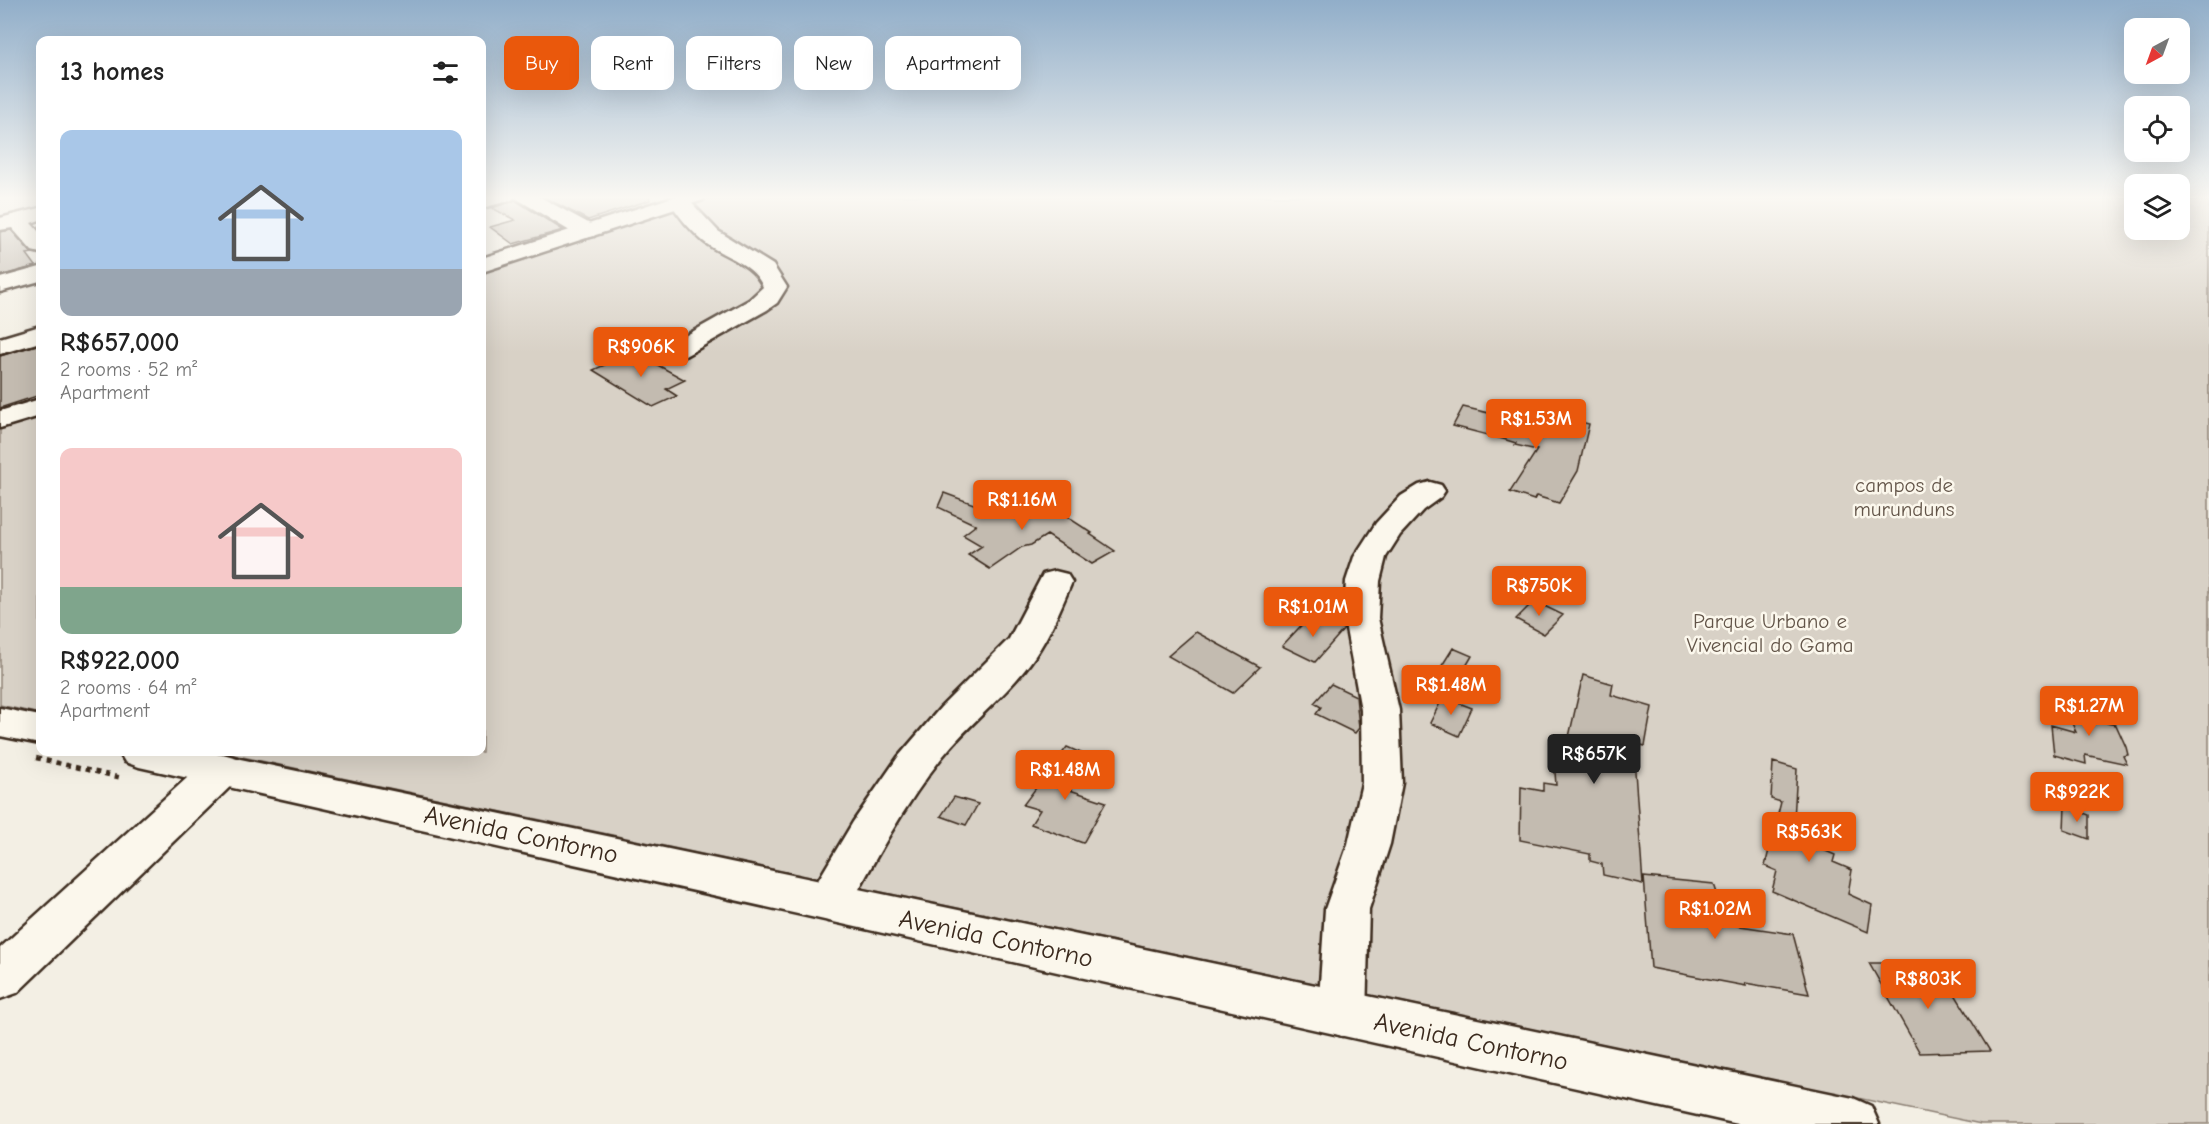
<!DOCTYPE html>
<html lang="en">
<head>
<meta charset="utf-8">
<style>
  :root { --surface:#fff; --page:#f2f2f2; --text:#222; --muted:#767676; --accent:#ea580c }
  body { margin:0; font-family:"Comic Neue",sans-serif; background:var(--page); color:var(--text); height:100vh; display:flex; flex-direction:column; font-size:22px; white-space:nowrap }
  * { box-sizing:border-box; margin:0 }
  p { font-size:20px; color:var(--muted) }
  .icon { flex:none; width:33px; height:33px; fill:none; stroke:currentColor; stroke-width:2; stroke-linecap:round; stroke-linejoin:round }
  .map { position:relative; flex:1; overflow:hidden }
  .details { position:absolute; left:36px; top:36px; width:450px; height:720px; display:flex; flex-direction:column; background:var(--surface); border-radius:12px; box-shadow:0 6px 24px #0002 }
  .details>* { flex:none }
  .hud { position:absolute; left:504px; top:36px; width:570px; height:54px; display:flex; gap:12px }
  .needle { width:39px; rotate:221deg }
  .buttons { position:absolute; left:2124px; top:18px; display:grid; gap:12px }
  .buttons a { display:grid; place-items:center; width:66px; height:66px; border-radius:12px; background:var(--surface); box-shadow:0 6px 24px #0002; font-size:30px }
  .price { position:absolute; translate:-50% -51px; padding:0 14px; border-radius:6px; background:var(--accent); color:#fff; font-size:20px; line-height:39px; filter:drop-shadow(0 2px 3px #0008) }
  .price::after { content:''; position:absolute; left:50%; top:36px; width:18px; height:14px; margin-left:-9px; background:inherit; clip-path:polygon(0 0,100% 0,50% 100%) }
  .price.selected { background:#222; color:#fff }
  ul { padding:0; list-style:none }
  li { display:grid; align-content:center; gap:12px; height:318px; padding:0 24px }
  li span { display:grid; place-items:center; height:186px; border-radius:12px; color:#555 }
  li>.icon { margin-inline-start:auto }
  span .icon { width:108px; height:108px; fill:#fffc; stroke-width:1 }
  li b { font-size:26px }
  h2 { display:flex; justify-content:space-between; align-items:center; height:72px; padding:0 24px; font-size:26px }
  .chip { padding:0 21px; border-radius:12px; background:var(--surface); box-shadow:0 6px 24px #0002; font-size:21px; line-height:54px }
  .chip.selected { background:var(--accent); color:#fff }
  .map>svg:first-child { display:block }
  .green { fill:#d8d1c6; stroke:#8a7e72; stroke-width:1.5 }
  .building { fill:#c3bbb0; stroke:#3b2a1e; stroke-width:1.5 }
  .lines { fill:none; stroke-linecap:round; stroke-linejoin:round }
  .street-casing { stroke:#3b2a1e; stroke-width:5 }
  .secondary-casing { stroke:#3b2a1e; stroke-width:5 }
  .primary-casing { stroke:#3b2a1e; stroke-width:5 }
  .path { stroke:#3b2a1e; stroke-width:4.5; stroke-dasharray:5 5; stroke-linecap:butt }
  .street { fill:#fbf7ec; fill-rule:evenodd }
  .secondary { fill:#fbf7ec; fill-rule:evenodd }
  .primary { fill:#fbf7ec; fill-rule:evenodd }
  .labels { text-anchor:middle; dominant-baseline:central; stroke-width:5; stroke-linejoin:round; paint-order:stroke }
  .park-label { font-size:21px; fill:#625448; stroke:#fbf7ec }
  .near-street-label { font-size:26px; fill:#3b2a1e; stroke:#fbf7ec }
</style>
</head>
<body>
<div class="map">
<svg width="2209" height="1124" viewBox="0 0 2209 1124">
  <rect width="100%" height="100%" fill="#f3efe4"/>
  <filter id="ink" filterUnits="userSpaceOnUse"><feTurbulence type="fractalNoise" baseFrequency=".0167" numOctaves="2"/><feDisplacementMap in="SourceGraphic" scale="12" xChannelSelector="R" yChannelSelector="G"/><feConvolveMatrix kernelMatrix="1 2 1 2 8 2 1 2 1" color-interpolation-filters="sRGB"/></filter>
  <g filter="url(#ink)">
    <!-- green -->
    <path class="green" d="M707 196H2134V230H2180V196H2209V1124H1981L219 752H482V269Z
      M40 412V714L0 705V426Z"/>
    <!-- building -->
    <path class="building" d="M542 196H649L650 200 588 220Z
      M515 200 563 230 513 244 490 227 515 220 492 208Z
      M11 230 32 253 27 254 36 266 0 276V232Z
      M40 344V395L0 408V356Z
      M634 352 685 380 666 389 677 396 653 407 593 370Z
      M1463 407 1548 427 1551 415 1589 424 1578 471 1559 503 1536 496 1534 500 1510 492 1537 450 1515 445 1516 443 1503 439 1453 426Z
      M944 493 987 509 992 505 1014 516 1041 500 1092 533 1090 534 1115 551 1092 564 1047 535 1031 545 1022 547 990 569 968 555 982 546 963 535 976 525 938 507Z
      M1534 601 1563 615 1544 634 1516 619Z
      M1311 615 1344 629 1315 662 1282 646Z
      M1196 632 1260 667 1233 693 1168 656Z
      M1453 648 1472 656 1458 680 1438 672Z
      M1583 675 1613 684 1611 695 1652 707 1645 746 1633 743 1643 884 1603 875 1602 864 1590 861V854L1520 840 1521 787 1543 791V783L1556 785 1553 747 1566 750Z
      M1331 684 1356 696 1359 728 1355 733 1316 714 1321 707 1314 703Z
      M1443 697 1472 708 1459 736 1430 723Z
      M2071 704 2099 708 2107 723 2116 725 2126 747 2128 755 2123 756 2127 764 2085 755 2086 764 2054 755 2051 725 2076 732 2064 706 2073 708Z
      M1067 747 1088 756 1064 788 1106 802 1083 843 1031 824 1040 810 1023 805Z
      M1773 762 1797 769 1793 837 1835 855 1833 862 1852 870 1848 894 1872 905 1868 932 1772 891 1777 871 1765 866 1781 802 1771 799Z
      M954 797 978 804 966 825 941 816Z
      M2065 806 2089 815V839L2064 830Z
      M1644 877 1714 884 1727 924 1793 934 1809 994 1745 983 1746 986 1651 968Z
      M1869 963H1919L1933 986H1950L1990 1051 1920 1053Z"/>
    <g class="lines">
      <defs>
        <path id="street" d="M482 196H538L594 226 597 231 594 236 586 238 578 236 514 197 512 200 482 208Z
          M682 196 686 197 718 231 773 265 787 287 777 303 767 310 685 356 676 359 667 356 663 351 667 346 749 300 763 287C753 262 722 257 703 241 690 230 678 215 669 201L672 197Z
          M40 208V220L31 223 40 233V253L32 251 12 228 0 230V218Z
          M40 267V281L0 292V278Z
          M40 326V342L0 354V338Z
          M1430 482 1441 485 1445 491 1441 497 1423 510 1400 535 1386 557 1380 581 1378 618 1399 710 1402 783 1390 844 1369 909 1366 1014 1359 1030 1342 1036 1325 1030 1318 1014 1325 909 1348 844 1362 783 1361 710 1344 618 1346 581 1354 557 1376 523 1401 496 1419 485Z
          M1055 571 1067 574 1072 582C1061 607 1051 633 1035 656 1010 693 971 721 943 756 904 805 874 861 845 915L829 921 813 915 807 902 813 889 853 822 898 757 941 707 1009 639 1043 574Z
          M223 754 237 758 243 769 237 780 17 993 0 999V948L209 758Z"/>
        <path id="secondary" d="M676 196H706L703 200 482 272V258Z
          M40 399V416L0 428V411Z"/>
        <path id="primary" d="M0 708 40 716V744L0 736Z
          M119 752H207L1853 1098 1871 1106 1879 1124H1738L139 767 125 762Z"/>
      </defs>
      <!-- street casing -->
      <use href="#street" class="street-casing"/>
      <!-- secondary casing -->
      <use href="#secondary" class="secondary-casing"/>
      <!-- primary casing -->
      <use href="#primary" class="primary-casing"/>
      <!-- path -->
      <path class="path" d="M36 758 122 778"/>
      <!-- street -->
      <use href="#street" class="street"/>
      <!-- secondary -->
      <use href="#secondary" class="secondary"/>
      <!-- primary -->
      <use href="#primary" class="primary"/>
    </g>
  </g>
  <!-- sky -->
  <linearGradient id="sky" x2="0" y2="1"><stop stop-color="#91aec9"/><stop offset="0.56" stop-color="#faf8f3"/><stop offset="1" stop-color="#faf8f3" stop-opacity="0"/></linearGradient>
  <rect width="2209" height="353" fill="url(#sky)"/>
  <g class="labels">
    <!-- park labels -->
    <g class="park-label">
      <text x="1904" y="485">campos de<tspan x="1904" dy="24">murunduns</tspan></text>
      <text x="1770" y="621">Parque Urbano e<tspan x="1770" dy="24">Vivencial do Gama</tspan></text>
    </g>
    <!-- near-street labels -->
    <g class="near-street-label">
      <text transform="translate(521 835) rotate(12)">Avenida Contorno</text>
      <text transform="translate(996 939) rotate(12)">Avenida Contorno</text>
      <text transform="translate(1471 1042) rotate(12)">Avenida Contorno</text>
    </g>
  </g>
</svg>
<div class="buttons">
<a><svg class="needle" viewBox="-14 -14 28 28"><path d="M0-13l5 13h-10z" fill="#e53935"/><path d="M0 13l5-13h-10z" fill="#767676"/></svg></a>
<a><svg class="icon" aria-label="locate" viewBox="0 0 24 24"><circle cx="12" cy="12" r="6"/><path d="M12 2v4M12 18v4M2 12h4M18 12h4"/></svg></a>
<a><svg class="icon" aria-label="layers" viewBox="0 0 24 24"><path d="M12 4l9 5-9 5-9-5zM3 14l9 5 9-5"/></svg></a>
</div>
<b class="price" style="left:641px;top:378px">R$906K</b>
<b class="price" style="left:1536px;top:450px">R$1.53M</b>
<b class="price" style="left:1022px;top:531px">R$1.16M</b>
<b class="price" style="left:1539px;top:617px">R$750K</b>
<b class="price" style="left:1313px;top:638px">R$1.01M</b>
<b class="price" style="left:1451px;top:716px">R$1.48M</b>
<b class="price" style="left:2089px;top:737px">R$1.27M</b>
<b class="price selected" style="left:1594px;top:785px">R$657K</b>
<b class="price" style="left:1065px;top:801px">R$1.48M</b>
<b class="price" style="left:2077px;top:823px">R$922K</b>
<b class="price" style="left:1809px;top:863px">R$563K</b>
<b class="price" style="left:1715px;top:940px">R$1.02M</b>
<b class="price" style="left:1928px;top:1010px">R$803K</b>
<div class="hud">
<a class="chip selected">Buy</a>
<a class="chip">Rent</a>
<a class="chip">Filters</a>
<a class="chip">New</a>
<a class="chip">Apartment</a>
</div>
<section class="details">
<h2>13 homes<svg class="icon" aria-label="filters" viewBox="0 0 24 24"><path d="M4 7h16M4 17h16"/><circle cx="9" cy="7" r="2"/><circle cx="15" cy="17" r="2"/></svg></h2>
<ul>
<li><span style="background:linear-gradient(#a9c7e8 75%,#9aa5b1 0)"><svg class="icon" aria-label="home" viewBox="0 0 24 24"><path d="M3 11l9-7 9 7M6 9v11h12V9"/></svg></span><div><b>R$657,000</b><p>2 rooms · 52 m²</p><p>Apartment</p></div></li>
<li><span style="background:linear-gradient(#f6c9c9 75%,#7fa58c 0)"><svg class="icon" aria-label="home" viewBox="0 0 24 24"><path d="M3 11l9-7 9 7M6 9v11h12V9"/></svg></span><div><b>R$922,000</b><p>2 rooms · 64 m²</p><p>Apartment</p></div></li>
</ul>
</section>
</div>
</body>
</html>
